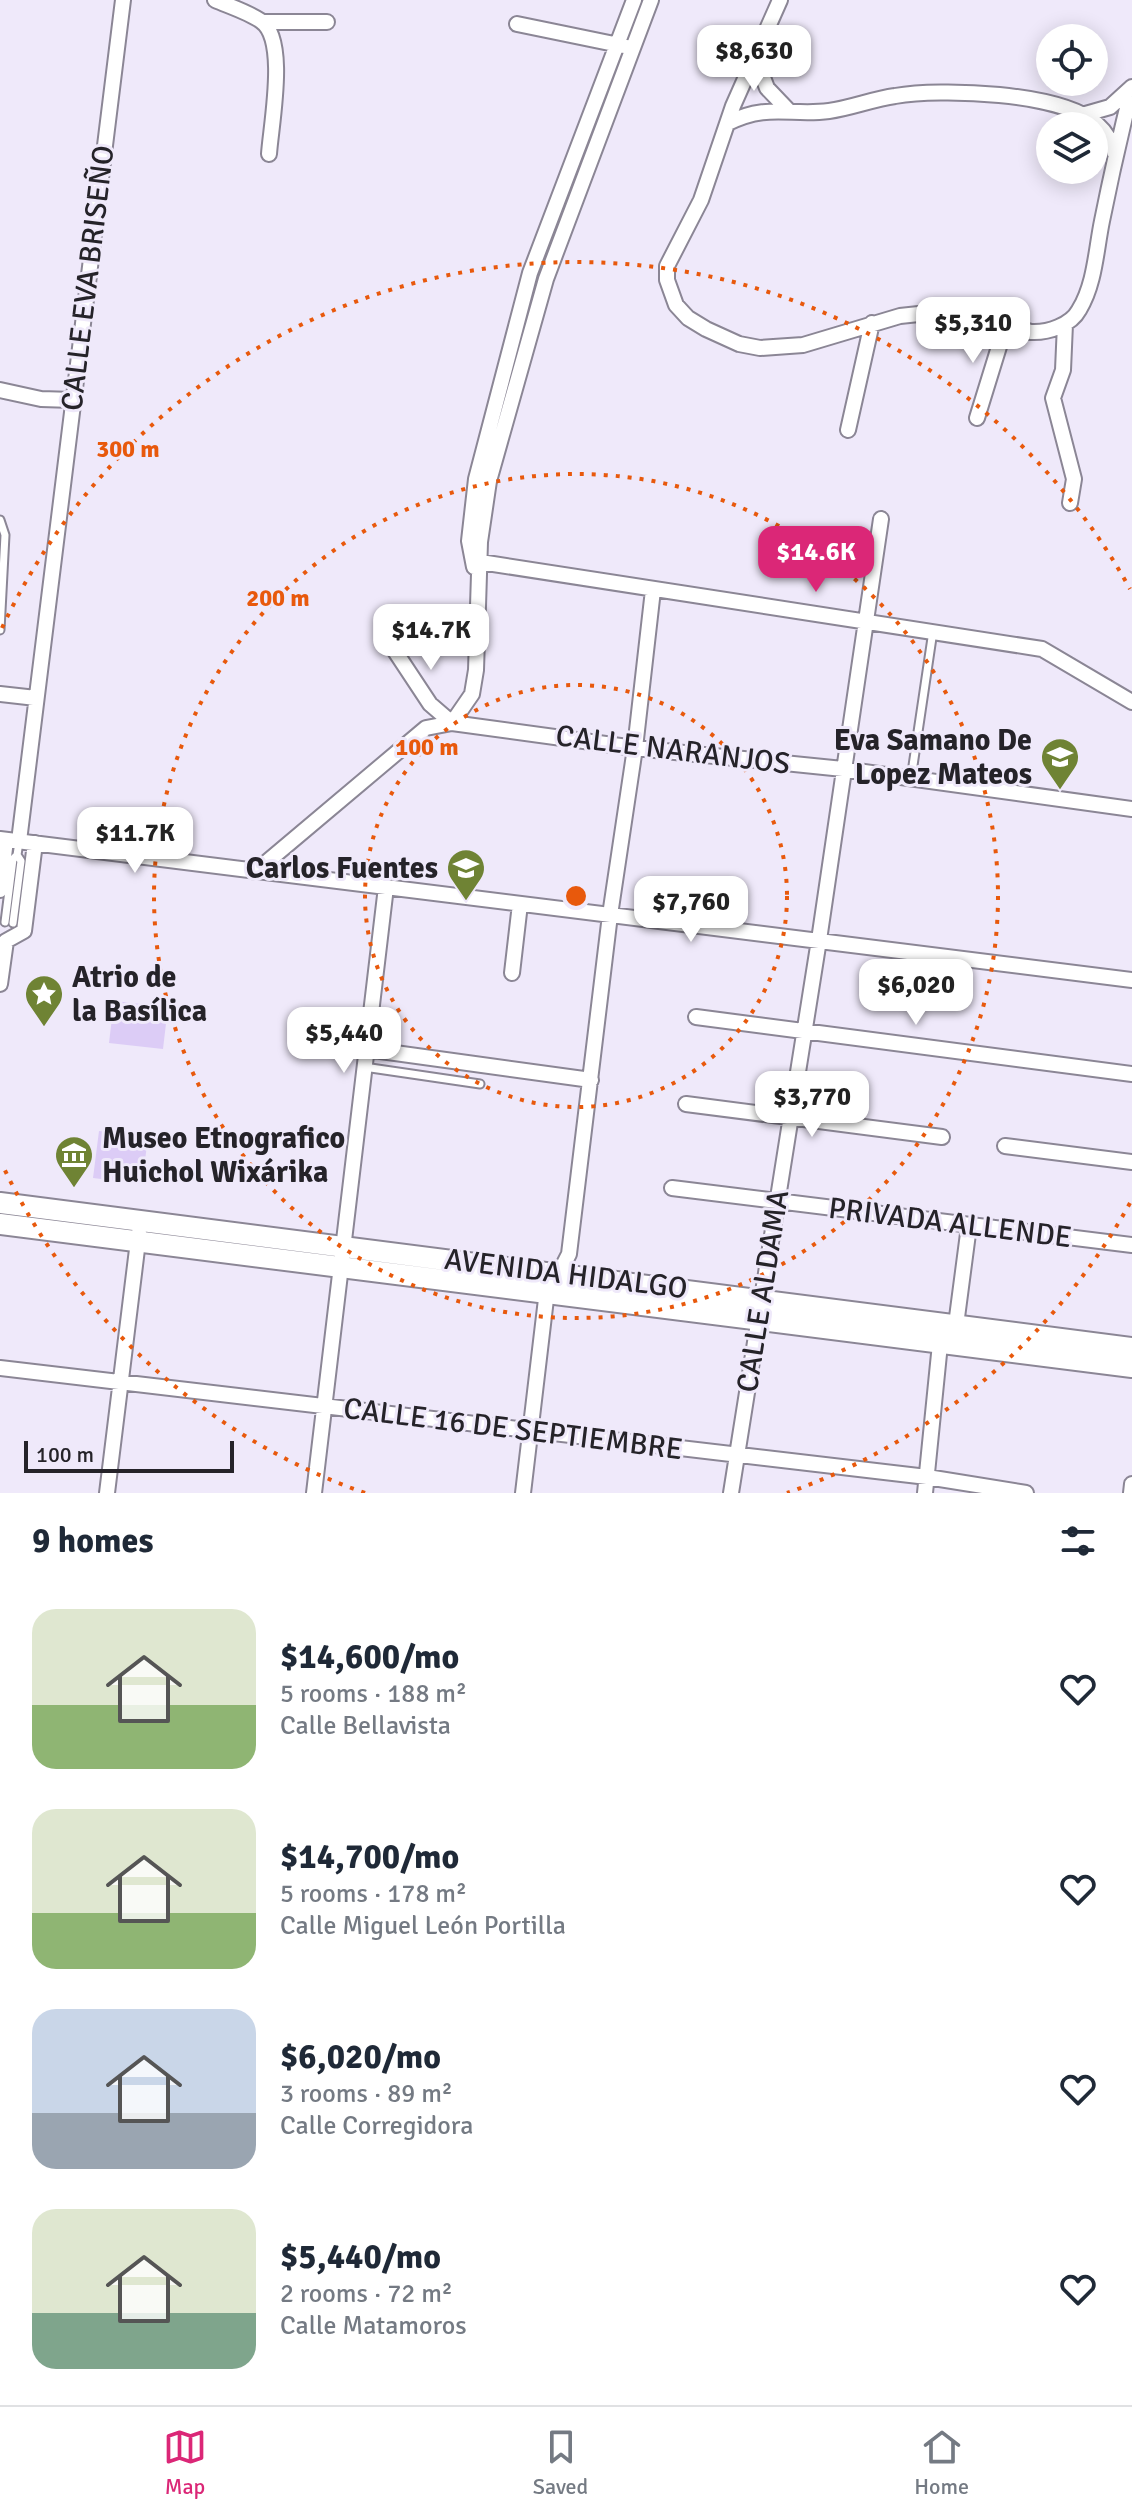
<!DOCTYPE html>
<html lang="en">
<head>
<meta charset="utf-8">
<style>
  :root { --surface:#fff; --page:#f2f2f3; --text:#1f2937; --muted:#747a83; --line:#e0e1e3; --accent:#db2777 }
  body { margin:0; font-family:Signika,sans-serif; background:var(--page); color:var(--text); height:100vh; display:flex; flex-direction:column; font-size:30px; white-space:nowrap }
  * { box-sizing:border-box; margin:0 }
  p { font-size:26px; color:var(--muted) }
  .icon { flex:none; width:44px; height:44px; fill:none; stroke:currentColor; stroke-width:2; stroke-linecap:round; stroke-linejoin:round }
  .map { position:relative; height:1493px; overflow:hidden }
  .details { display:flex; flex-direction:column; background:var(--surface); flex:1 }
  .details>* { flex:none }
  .controls { position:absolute; left:1036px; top:24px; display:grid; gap:16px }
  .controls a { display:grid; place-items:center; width:72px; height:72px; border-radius:50%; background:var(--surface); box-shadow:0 4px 20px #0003; font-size:40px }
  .scale { position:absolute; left:24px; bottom:20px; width:210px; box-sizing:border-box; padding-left:8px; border:4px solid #252329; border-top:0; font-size:22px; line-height:28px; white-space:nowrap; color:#252329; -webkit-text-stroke:6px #efe9fa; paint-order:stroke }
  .price { position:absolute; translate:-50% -68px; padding:0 18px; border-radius:16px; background:#fff; color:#222; font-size:26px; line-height:52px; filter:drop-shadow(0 2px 4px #0008) }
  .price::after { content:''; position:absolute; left:50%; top:48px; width:24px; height:18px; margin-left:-12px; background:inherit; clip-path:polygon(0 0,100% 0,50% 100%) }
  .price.active { background:var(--accent); color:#fff }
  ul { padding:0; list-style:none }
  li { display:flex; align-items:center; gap:24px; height:200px; padding:0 32px }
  li span { display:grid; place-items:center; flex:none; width:224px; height:160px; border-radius:24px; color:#555 }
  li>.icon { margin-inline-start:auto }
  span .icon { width:96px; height:96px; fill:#fffc; stroke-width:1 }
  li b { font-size:34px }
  h2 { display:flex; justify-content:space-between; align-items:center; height:96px; padding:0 32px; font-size:34px }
  .menu { display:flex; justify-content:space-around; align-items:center; height:112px; border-top:2px solid var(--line); background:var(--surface); font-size:22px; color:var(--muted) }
  .menu a { display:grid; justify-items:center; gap:4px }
  .menu .active { color:var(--accent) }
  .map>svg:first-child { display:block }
  .green { fill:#dcccf6 }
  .water { fill:#a790ca }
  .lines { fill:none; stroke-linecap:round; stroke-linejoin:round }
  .lane-casing { stroke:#8b8695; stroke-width:11 }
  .street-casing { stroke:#8b8695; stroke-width:18 }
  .secondary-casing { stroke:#8b8695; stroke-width:24 }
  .lane { stroke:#fff; stroke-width:7 }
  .street { stroke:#fff; stroke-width:14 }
  .secondary { stroke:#fff; stroke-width:20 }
  .ring { fill:none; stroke:#e8590c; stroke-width:4; stroke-dasharray:4 8 }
  .labels { text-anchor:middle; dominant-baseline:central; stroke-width:6; stroke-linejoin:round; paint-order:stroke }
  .street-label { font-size:30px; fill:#252329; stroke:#efe9fa }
  .poi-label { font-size:30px; font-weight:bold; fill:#252329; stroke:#efe9fa; text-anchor:end }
  .centre { fill:#e8590c; stroke:#efe9fa; stroke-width:4 }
  .ring-label { font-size:24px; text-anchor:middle; font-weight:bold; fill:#e8590c; stroke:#efe9fa; stroke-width:6; stroke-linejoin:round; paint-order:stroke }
</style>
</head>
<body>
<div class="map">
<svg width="1132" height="1493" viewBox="0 0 1132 1493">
  <rect width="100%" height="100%" fill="#efe9fa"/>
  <!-- green -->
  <path class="green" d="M114 1001 168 1007 163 1049 109 1043Z
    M99 1131 148 1137 142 1184 93 1178Z"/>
  <!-- water -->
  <path class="water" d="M317 1011 346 1015 341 1052 312 1048Z"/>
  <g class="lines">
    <defs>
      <path id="lane" d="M0 520 5 535 0 630
        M911 779 933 631
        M5 922 13 859 17 855 19 842
        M13 923 21 861 17 855
        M364 1067 480 1084"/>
      <path id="street" d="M215 0C229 6 248 12 261 21 288 39 271 124 269 154
        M780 0 733 106 701 200 667 266V280L676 305 688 318 706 329 739 344 760 348 803 345 900 316 928 313 972 316 1031 332C1048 333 1071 325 1079 310 1095 284 1096 250 1102 221 1111 176 1121 132 1132 88
        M263 22H327
        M517 24 624 46
        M756 59 767 88 788 110
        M1082 115 1110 107 1132 87
        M728 123C768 103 790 116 829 111 851 108 873 99 895 96 941 88 1060 92 1097 124 1106 132 1112 142 1115 154
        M1065 324 1063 370 1053 398 1074 479 1070 503
        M0 390 41 399 73 400
        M977 418 1006 324
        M848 430 872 323
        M474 561 1042 649 1132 702
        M474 567 469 541 476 479 530 273 634 0
        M389 642 430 704 452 723
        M0 694 36 698
        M452 723 472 694 476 670 480 542 489 481 546 279 651 0
        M0 839 1132 980
        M19 841 123 0
        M255 872 426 728 452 723 635 748 843 769 1132 809
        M0 890 6 840
        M512 973 520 904
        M0 984 6 941 24 931 35 843
        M696 1017 1132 1074
        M366 1049 591 1080
        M686 1104 942 1137
        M1005 1146 1132 1162
        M672 1188 1132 1245
        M956 1325 969 1226
        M0 1368 927 1477 1026 1493
        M107 1493 139 1233
        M314 1493 386 887
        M523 1493 546 1299 569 1254 610 915 635 748 653 590
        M731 1493 819 940 881 519
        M925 1493 941 1334
        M1131 1493 1132 1484"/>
      <path id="secondary" d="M0 1203 1132 1348
        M0 1224 1132 1367"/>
    </defs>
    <!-- lane casing -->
    <use href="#lane" class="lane-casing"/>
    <!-- street casing -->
    <use href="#street" class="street-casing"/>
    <!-- secondary casing -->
    <use href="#secondary" class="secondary-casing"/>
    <!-- lane -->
    <use href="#lane" class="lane"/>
    <!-- street -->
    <use href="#street" class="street"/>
    <!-- secondary -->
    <use href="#secondary" class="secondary"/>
  </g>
  <!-- distance rings -->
  <g class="ring">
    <circle cx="576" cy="896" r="211"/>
    <circle cx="576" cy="896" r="422"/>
    <path d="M1130 1203A633 633 0 0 1 787 1493M365 1493A633 633 0 0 1 2 1164M2 628A633 633 0 0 1 1130 589"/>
  </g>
  <!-- icons -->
  <defs>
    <symbol id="school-pin" viewBox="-11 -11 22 30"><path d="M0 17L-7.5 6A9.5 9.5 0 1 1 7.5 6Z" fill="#6f8334" stroke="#efe9fa"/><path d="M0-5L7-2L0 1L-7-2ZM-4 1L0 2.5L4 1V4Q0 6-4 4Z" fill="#fff"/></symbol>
    <symbol id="sight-pin" viewBox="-11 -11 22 30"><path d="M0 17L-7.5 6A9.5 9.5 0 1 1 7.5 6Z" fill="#6f8334" stroke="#efe9fa"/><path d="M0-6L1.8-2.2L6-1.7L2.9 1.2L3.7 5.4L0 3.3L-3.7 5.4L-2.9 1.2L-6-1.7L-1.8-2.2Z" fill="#fff"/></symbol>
    <symbol id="museum-pin" viewBox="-11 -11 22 30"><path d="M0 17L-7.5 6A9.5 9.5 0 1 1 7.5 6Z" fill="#6f8334" stroke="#efe9fa"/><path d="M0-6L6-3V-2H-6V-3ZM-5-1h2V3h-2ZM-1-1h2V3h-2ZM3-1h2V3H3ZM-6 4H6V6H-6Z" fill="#fff"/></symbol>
  </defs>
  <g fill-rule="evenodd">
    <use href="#school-pin" x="1038" y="735" width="44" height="60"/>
    <use href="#school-pin" x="444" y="846" width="44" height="60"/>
    <use href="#sight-pin" x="22" y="972" width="44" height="60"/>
    <use href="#museum-pin" x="52" y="1133" width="44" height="60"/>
  </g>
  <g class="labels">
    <!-- street labels -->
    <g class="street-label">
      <text transform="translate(88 278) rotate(-83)">CALLE EVA BRISEÑO</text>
      <text transform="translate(673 750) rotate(7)">CALLE NARANJOS</text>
      <text transform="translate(950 1223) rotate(7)">PRIVADA ALLENDE</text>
      <text transform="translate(566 1274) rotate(7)">AVENIDA HIDALGO</text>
      <text transform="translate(763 1291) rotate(-81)">CALLE ALDAMA</text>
      <text transform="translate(513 1429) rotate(7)">CALLE 16 DE SEPTIEMBRE</text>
    </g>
    <!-- poi labels -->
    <g class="poi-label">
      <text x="1032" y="740">Eva Samano De<tspan x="1032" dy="34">Lopez Mateos</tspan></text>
      <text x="438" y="868">Carlos Fuentes</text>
      <text x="72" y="977" text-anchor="start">Atrio de<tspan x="72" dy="34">la Basílica</tspan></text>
      <text x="102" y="1138" text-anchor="start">Museo Etnografico<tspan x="102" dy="34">Huichol Wixárika</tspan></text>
    </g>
  </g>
  <circle cx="576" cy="896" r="12" class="centre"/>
  <g class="ring-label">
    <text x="128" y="457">300 m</text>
    <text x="278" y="606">200 m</text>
    <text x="427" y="755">100 m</text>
  </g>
</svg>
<div class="controls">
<a><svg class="icon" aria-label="locate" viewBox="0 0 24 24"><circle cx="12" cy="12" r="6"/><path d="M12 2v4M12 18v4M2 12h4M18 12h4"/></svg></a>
<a><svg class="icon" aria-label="layers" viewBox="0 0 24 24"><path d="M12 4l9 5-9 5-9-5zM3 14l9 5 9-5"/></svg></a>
</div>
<div class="scale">100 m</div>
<b class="price" style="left:754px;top:93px">$8,630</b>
<b class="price" style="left:973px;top:365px">$5,310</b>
<b class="price active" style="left:816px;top:594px">$14.6K</b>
<b class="price" style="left:431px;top:672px">$14.7K</b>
<b class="price" style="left:135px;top:875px">$11.7K</b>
<b class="price" style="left:691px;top:944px">$7,760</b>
<b class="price" style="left:916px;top:1027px">$6,020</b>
<b class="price" style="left:344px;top:1075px">$5,440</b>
<b class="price" style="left:812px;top:1139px">$3,770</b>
</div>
<section class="details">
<h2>9 homes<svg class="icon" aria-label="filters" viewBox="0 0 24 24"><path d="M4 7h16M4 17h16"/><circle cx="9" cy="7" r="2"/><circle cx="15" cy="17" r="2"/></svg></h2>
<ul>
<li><span style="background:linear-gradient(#dfe7d0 60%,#8fb573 0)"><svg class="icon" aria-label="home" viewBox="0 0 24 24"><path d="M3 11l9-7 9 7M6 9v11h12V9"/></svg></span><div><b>$14,600/mo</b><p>5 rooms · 188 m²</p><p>Calle Bellavista</p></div><svg class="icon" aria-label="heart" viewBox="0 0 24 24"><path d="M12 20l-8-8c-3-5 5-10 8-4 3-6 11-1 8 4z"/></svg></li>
<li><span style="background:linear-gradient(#dfe7d0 65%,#8fb573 0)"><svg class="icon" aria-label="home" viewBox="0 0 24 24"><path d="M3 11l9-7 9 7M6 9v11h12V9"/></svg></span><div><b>$14,700/mo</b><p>5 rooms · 178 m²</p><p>Calle Miguel León Portilla</p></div><svg class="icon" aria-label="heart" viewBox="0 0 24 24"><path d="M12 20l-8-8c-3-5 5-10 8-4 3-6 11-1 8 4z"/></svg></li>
<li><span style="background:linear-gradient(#c9d6e8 65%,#9aa5b1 0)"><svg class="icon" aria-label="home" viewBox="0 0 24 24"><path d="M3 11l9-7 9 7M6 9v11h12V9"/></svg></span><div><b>$6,020/mo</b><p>3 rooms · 89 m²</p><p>Calle Corregidora</p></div><svg class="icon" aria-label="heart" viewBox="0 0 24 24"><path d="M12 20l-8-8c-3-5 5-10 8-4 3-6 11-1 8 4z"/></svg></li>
<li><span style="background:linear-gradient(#dfe7d0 65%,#7fa58c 0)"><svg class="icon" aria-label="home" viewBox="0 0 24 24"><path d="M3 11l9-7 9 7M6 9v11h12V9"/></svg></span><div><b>$5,440/mo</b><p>2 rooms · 72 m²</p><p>Calle Matamoros</p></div><svg class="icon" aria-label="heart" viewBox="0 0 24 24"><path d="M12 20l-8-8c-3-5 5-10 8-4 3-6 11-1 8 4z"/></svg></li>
</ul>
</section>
<nav class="menu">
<a class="active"><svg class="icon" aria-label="map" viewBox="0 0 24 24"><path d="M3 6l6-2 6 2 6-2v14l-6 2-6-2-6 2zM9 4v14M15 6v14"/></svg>Map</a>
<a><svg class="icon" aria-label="saved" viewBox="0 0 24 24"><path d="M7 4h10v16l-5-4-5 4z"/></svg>Saved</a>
<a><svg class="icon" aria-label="home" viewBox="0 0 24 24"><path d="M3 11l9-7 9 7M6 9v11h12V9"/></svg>Home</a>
</nav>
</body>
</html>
